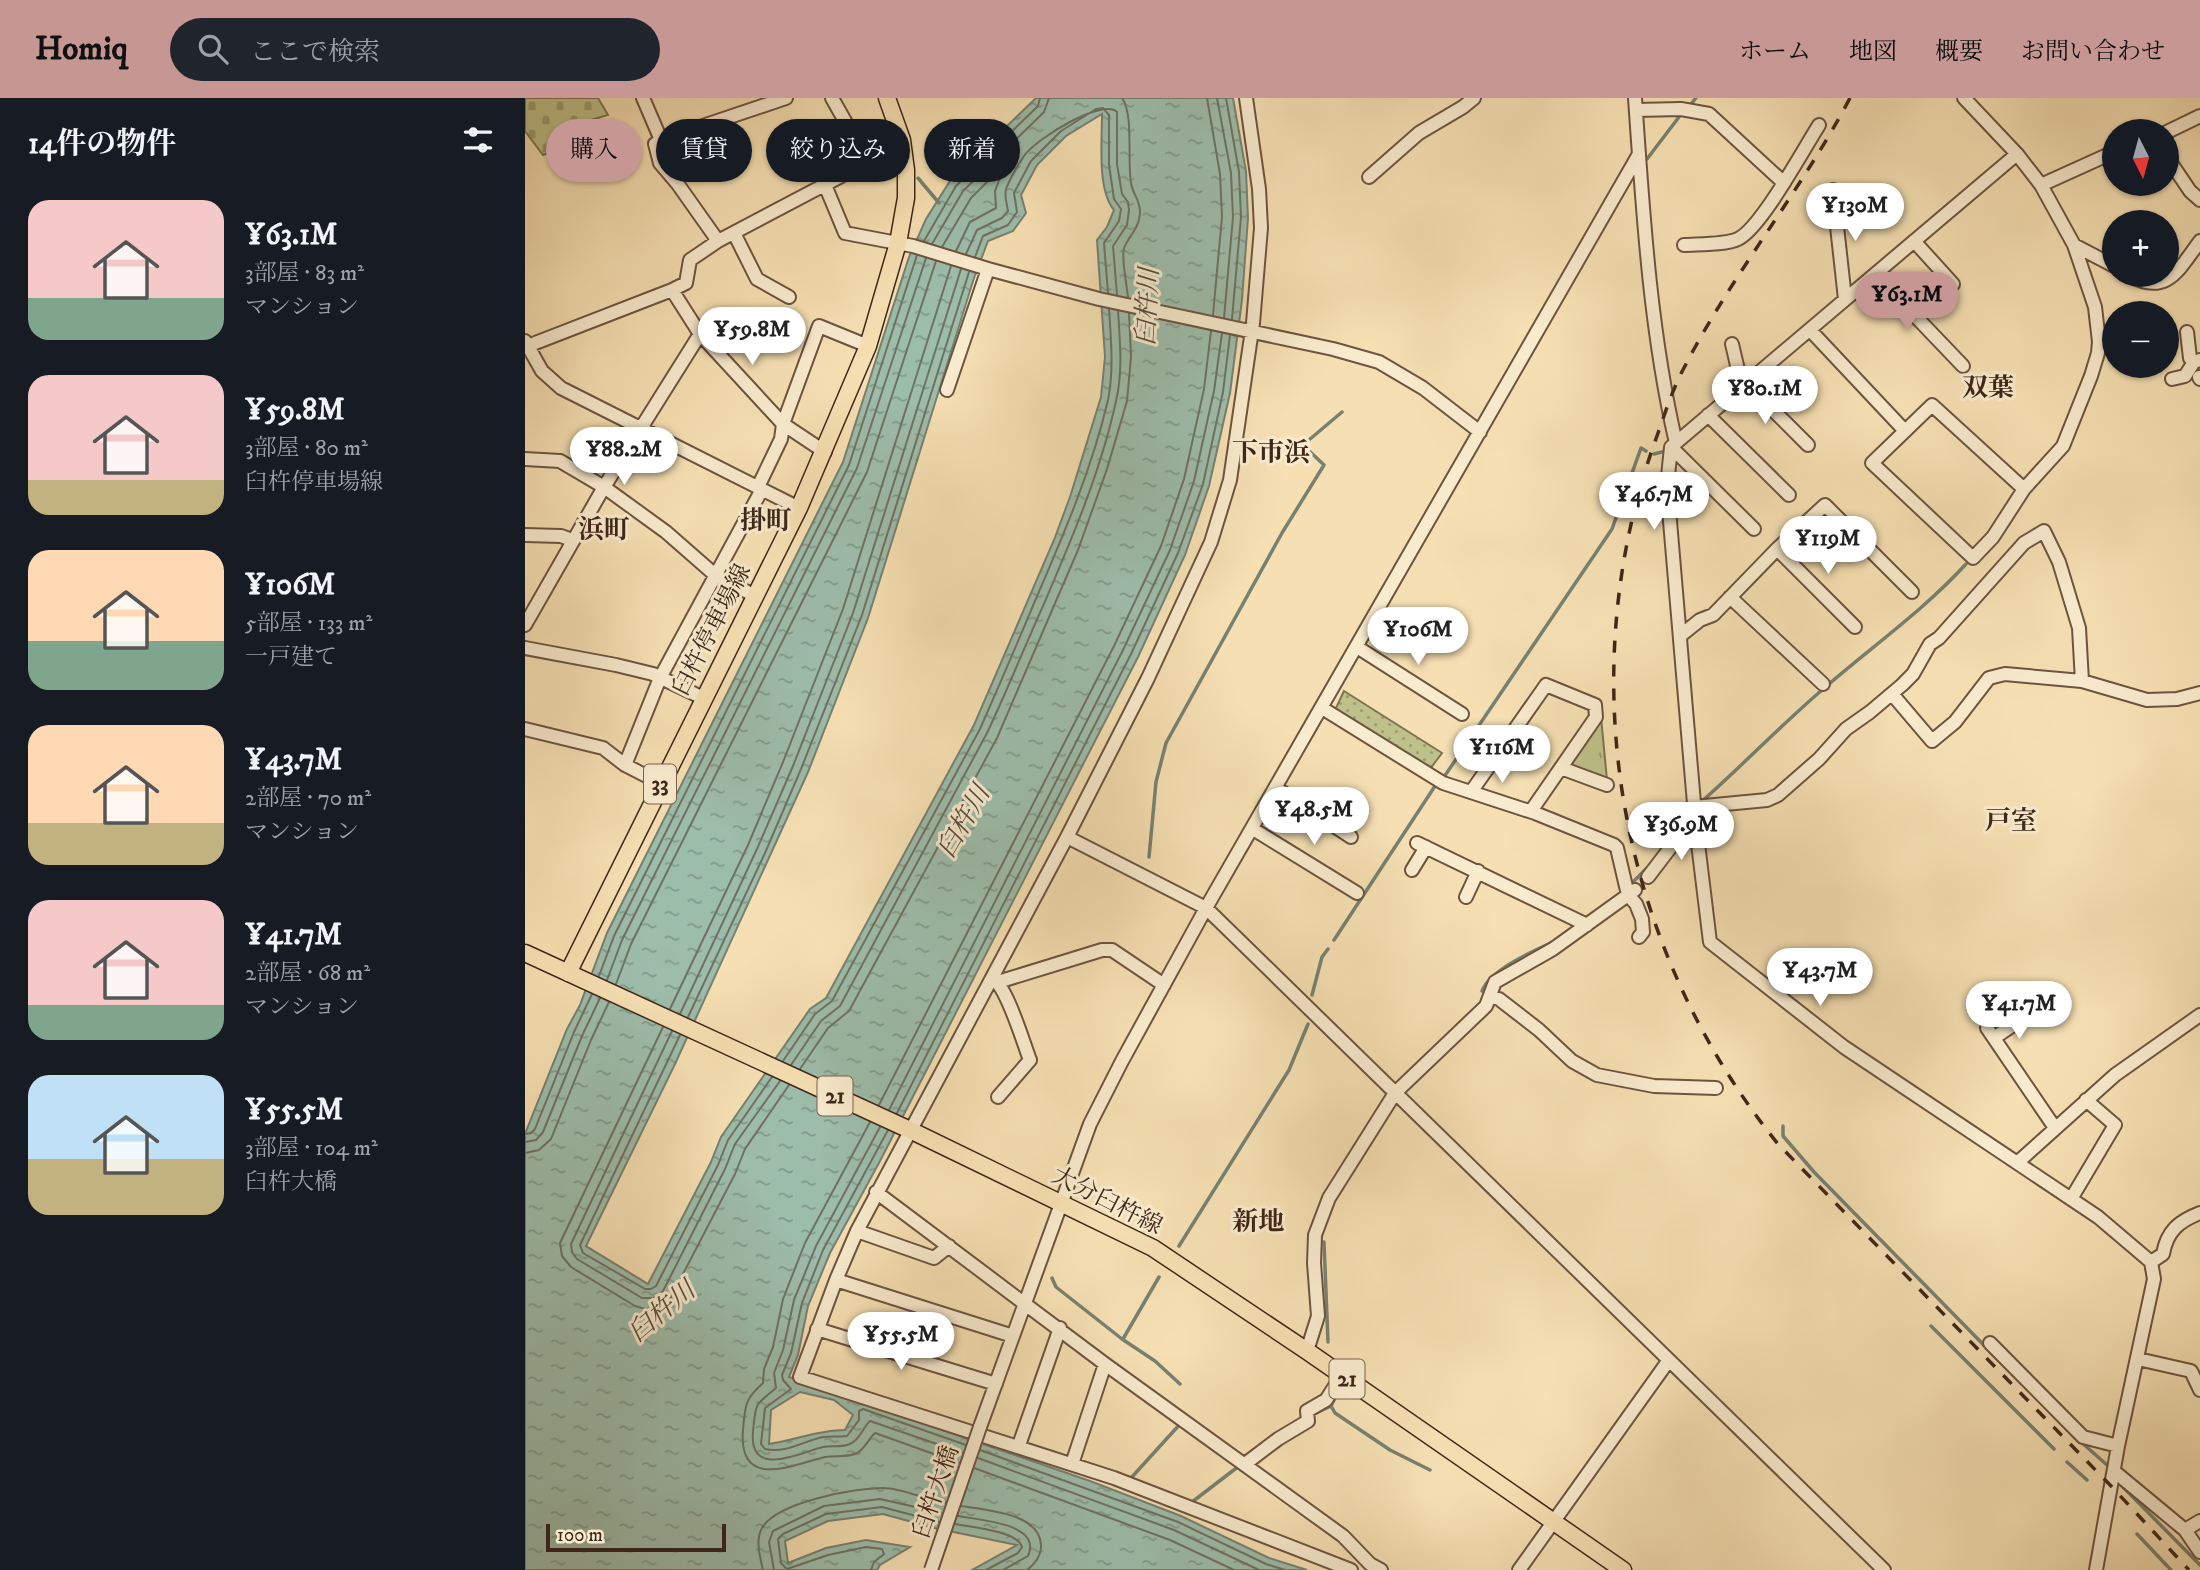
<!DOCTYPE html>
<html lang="ja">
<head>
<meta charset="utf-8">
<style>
  :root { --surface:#171b24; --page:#20242c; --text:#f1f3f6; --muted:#9ea1a6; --accent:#c59692 }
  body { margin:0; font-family:"IM FELL DW Pica","Noto Serif JP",serif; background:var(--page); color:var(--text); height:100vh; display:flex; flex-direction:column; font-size:26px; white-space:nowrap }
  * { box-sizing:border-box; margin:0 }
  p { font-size:23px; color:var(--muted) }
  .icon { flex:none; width:38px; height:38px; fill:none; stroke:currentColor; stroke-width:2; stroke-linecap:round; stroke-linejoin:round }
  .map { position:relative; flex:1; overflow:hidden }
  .details { display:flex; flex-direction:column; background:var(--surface); width:525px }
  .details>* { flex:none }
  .banner { position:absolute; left:21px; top:21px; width:665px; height:63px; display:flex; gap:14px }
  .needle { width:46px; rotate:174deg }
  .controls { position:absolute; left:1577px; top:21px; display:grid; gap:14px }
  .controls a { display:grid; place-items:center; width:77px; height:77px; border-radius:50%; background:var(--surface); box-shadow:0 2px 5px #0004; font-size:35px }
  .scale { position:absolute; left:21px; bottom:18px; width:180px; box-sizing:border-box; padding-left:7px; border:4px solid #3f2619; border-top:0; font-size:19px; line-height:24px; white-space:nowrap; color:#3f2619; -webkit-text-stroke:5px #f9ebce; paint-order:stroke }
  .price { position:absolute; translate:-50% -60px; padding:0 16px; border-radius:24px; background:#fff; color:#222; font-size:23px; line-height:46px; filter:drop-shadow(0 2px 4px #0008) }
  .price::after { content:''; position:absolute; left:50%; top:42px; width:21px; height:16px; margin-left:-10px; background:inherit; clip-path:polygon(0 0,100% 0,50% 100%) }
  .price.active { background:var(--accent); color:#111 }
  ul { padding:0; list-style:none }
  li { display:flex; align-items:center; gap:21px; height:175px; padding:0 28px }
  li span { display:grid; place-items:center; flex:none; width:196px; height:140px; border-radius:21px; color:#555 }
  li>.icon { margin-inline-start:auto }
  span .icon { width:84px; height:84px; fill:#fffc; stroke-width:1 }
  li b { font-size:30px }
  h2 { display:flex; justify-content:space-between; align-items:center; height:84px; padding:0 28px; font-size:30px }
  .chip { padding:0 24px; border-radius:32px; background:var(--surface); box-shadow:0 2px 5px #0004; font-size:24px; line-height:63px }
  .chip.active { background:var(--accent); color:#111 }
  header { display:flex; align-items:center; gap:42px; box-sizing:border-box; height:98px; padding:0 35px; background:var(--accent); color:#111 }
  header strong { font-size:33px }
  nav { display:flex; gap:38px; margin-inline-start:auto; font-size:24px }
  .search { width:490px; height:63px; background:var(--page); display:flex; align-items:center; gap:18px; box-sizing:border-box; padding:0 24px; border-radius:38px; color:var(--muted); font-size:26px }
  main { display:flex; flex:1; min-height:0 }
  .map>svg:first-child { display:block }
  .grass { fill:url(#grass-tufts); stroke:#7f7452; stroke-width:2 }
  .cemetery { fill:url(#cemetery-stones); stroke:#7f7452; stroke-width:2 }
  .garden { fill:url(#garden-dots); stroke:#7f7452; stroke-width:2 }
  .water { fill:url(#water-ripples); stroke:#778171; stroke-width:2; fill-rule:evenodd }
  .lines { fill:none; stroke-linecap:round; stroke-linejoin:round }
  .shore { stroke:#6e7262; stroke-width:2 }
  .stream { stroke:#778171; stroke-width:3.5 }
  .minor-casing { stroke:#6d5440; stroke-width:16 }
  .major-casing { stroke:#3f2619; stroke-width:19 }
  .minor { stroke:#f9ebce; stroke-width:12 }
  .major { stroke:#f6e0b3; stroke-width:16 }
  .rail { stroke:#3f2619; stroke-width:3.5; stroke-dasharray:12 12; stroke-linecap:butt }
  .minor-bridge-casing { stroke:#6d5440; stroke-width:16; stroke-linecap:butt }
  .minor-bridge { stroke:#f9ebce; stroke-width:12 }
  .labels { text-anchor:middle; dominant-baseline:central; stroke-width:6; stroke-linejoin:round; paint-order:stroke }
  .shield { fill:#f9ebce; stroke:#77614f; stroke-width:2 }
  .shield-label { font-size:23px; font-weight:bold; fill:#3f2619 }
  .street-label { font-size:24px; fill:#3f2619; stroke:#f9ebce }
  .water-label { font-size:26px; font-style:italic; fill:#564c3e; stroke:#f9ebce }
  .neighbourhood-label { font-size:26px; font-weight:bold; fill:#3f2619; stroke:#f9ebce }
</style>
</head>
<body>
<header>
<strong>Homiq</strong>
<div class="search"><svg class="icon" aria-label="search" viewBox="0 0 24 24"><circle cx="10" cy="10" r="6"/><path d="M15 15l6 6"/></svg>ここで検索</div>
<nav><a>ホーム</a><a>地図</a><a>概要</a><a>お問い合わせ</a></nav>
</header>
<main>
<section class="details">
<h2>14件の物件<svg class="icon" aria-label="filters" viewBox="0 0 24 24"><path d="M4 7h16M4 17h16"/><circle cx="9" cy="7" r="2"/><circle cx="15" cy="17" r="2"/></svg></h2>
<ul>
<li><span style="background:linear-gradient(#f6c9c9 70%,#7fa58c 0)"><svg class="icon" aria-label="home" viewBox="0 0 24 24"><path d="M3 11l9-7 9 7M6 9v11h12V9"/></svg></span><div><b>¥63.1M</b><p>3部屋 · 83 m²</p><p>マンション</p></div></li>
<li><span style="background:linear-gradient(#f6c9c9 75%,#c2b280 0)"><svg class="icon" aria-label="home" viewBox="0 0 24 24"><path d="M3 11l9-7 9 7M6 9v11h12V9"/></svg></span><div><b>¥59.8M</b><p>3部屋 · 80 m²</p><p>臼杵停車場線</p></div></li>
<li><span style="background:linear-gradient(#ffd9b3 65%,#7fa58c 0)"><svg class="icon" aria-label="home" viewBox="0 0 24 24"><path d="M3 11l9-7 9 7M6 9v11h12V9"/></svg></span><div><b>¥106M</b><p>5部屋 · 133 m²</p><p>一戸建て</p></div></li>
<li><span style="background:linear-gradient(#ffd9b3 70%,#c2b280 0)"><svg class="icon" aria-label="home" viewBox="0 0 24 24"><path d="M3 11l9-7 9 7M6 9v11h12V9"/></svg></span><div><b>¥43.7M</b><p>2部屋 · 70 m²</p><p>マンション</p></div></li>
<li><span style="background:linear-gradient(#f6c9c9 75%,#7fa58c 0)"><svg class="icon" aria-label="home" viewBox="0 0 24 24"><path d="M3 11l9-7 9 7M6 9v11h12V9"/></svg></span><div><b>¥41.7M</b><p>2部屋 · 68 m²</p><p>マンション</p></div></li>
<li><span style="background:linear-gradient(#bfe0f5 60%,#c2b280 0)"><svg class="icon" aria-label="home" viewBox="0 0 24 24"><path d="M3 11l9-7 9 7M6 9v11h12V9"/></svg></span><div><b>¥55.5M</b><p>3部屋 · 104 m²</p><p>臼杵大橋</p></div></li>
</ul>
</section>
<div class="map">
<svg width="1675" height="1472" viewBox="0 0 1675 1472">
  <defs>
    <pattern id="grass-tufts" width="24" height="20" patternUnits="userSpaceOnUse" patternTransform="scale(1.75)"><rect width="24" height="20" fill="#bfc18a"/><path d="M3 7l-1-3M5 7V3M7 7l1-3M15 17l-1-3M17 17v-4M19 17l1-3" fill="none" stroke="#9d9d70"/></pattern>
    <pattern id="cemetery-stones" width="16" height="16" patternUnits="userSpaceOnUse" patternTransform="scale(1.75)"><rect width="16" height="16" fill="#bfc18a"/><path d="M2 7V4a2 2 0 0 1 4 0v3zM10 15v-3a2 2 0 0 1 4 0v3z" fill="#9d9d70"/></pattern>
    <pattern id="garden-dots" width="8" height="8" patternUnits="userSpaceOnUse" patternTransform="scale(1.75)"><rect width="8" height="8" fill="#bfc18a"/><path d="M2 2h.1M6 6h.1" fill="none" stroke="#9d9d70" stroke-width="1.8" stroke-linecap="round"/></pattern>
    <pattern id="water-ripples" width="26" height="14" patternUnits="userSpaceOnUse" patternTransform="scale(1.75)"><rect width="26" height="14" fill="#9dbdab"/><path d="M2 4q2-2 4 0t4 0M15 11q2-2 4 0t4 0" fill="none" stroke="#81998a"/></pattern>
  </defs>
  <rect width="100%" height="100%" fill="#f6e0b3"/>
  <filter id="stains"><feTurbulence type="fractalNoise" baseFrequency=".00286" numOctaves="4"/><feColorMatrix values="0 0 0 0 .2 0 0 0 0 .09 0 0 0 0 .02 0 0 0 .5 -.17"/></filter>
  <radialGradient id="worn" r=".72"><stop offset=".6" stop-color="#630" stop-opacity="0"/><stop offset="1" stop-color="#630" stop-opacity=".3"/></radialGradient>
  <!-- grass -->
  <path class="grass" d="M1076 619 1082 682 1047 669 1045 663Z"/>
  <!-- cemetery -->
  <path class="cemetery" d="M0 0H73L83 17 49 27 53 44 18 57 0 33Z"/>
  <!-- garden -->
  <path class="garden" d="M819 593 917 655 905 671 810 612Z"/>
  <!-- water -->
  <path class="water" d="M511 0H708L721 73 723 120 717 202 705 295 684 388 660 457 613 559 355 1063 305 1155 283 1208 273 1257 264 1279 565 1383 656 1418 744 1460 782 1472H447L492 1447 409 1430 358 1416 303 1423 260 1443 263 1465 301 1450 341 1442 385 1449 355 1467 352 1472H0V1036L42 931 55 907 82 835 318 364 384 159 401 121 425 83ZM577 16C577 43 572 92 589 112L582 129 572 142 580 259 576 299 545 399 529 442 449 627 301 900 285 911 196 1039 186 1064 123 1186 61 1148 150 966 283 674 343 520 449 180 463 143 488 133 501 115 496 97 512 67 541 38ZM275 1294 309 1302 328 1317 320 1332C293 1332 270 1342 244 1346L246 1312Z"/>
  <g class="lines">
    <!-- shore -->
    <path class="shore" d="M597 0C609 17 602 62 606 85 608 97 616 103 615 116 613 133 604 137 599 150 596 160 602 188 603 199
      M682 0 695 76 697 119 688 217
      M692 0 706 75 708 119 699 220
      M701 0 714 74 716 119 707 221
      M399 143 431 88 513 8 515 0
      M407 146 438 93 519 14 524 0
      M417 149 446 100 470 76H473L475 80 470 93 471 110 445 124 431 153
      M441 156 452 132 477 120 483 113C482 106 479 98 481 91 485 81 493 67 499 58 512 40 577 0 592 14V66L597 96 603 104 604 112 602 127 588 148 592 197
      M450 159 458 138 483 127 492 114 489 95 506 63 536 33 571 11 578 10 584 17V67L589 101 596 111 594 123 579 145 583 195
      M74 878 89 838 324 367 392 157
      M82 882 97 842 332 370 401 160
      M91 886 106 846 342 374 411 163
      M145 911 223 747 258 664 318 511 426 168
      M155 916 232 751 268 668 328 515 436 171
      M163 919 240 755 276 671 337 517 444 174
      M138 929 35 1145 37 1158 46 1169 110 1208 120 1211 131 1210 146 1199 210 1076 220 1051 264 987
      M147 933 46 1146 47 1154 52 1161 117 1200H128L138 1193 200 1071 210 1046 255 983
      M155 937 55 1147 58 1155 120 1191H126L131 1188 193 1067 203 1042 247 979
      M258 963 290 916 307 903 455 631C474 588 492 546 510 503 538 438 567 371 583 302 589 272 586 241 584 211
      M266 967 296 923 315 908 462 635C482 593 499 550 518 508 546 443 576 373 591 303 598 274 595 243 593 213
      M275 971 303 930 324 913 472 640 553 452 582 371 602 303 606 259 604 215
      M354 1007 589 548 636 448 659 381 679 291 686 233
      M364 1012 598 552 645 452 669 383 689 293 697 235
      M372 1015 606 556 653 455 678 386 698 294 705 237
      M345 1024 280 1145 258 1201 248 1249 239 1271 238 1285C220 1301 220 1307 218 1332 213 1393 267 1367 300 1359 311 1357 322 1360 332 1355 341 1350 343 1341 350 1335L434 1365
      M355 1029 291 1148 269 1202 258 1252 249 1275 251 1290C229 1308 231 1304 228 1334 224 1381 274 1355 298 1349 307 1347 316 1350 325 1346 335 1342 338 1329 345 1323L438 1355
      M363 1032 298 1152 277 1205 266 1255 257 1277 258 1282 266 1291 240 1310 236 1346 240 1351C260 1356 279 1343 298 1339 306 1338 314 1339 322 1338L334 1322V1313L338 1311 441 1347
      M0 1036 6 1035 10 1031 49 934 67 896
      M0 1044 11 1042 18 1034 57 938 75 900
      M0 1055 14 1052 26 1041 66 942 84 904
      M455 1352 653 1424 741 1466 760 1472
      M453 1360 649 1432 734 1472
      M449 1370 645 1442 709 1472
      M436 1408C461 1412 518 1415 516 1450 515 1460 510 1466 502 1472
      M433 1418C453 1422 518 1425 503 1458L478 1472
      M430 1426C445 1429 493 1433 497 1449L493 1455 461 1472
      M238 1472C235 1459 230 1442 237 1430 252 1404 330 1390 358 1390 378 1390 400 1402 421 1405
      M249 1472 244 1444 248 1433 299 1408 355 1401 417 1415
      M346 1472 349 1464 359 1456 357 1451 341 1449 303 1457 262 1471 256 1465 253 1441 258 1436 301 1416 357 1409 414 1424"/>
    <!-- stream -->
    <path class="stream" d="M1166 6 1171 0
      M1122 61 1154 19
      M393 80 414 105
      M1129 356 1137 354
      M919 679 1087 431 1116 350 1121 353
      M1175 705C1217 668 1255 628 1297 592 1345 550 1398 513 1441 466
      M624 759 631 684 641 645 757 435 799 367 778 347 817 314
      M1106 786 1125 767
      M809 842 910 688
      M957 893C965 872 1008 853 1028 844
      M787 897 797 859 803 851
      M1258 1028V1038L1289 1074 1497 1286
      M799 1144 803 1244
      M654 1148 764 972 783 926
      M527 1180 531 1189 597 1241 630 1263 655 1286
      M1406 1228 1529 1351
      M598 1241 634 1179
      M806 1308 810 1315 865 1352 905 1372
      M791 1315 806 1308 810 1300
      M1555 1343 1582 1367
      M1542 1364 1562 1382
      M606 1380 656 1325
      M1598 1389 1675 1467
      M667 1404 714 1368
      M1612 1436 1646 1472"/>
    <defs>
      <path id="minor" d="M118 0 136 42
        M307 0 343 64
        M721 0 734 91 736 130 728 225 705 382 686 444 623 580 542 739 332 1133 311 1182 275 1279 589 1380 826 1472
        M1110 0C1118 115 1125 233 1151 345
        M1439 0 1492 56 1516 87 1549 147 1570 209 1574 244 1573 255 1566 278 1538 348 1499 391 1468 439 1448 460 1347 365 1407 307 1499 391
        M1111 12 1156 11 1184 16 1259 85
        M1642 34 1675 18
        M1492 56 1146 349 1142 388 1171 729 1185 844 1319 949 1573 1119 1626 1164 1629 1181 1593 1348 1571 1472
        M1642 59 1665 93 1675 102
        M844 79 894 35 938 9 949 0
        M300 87 320 135 388 148 463 171 574 201 808 251 854 264 898 290 955 334
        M1516 87 1589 54
        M1308 92 1320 201
        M209 135 232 181 264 199
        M193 143 152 85 135 65 130 46 136 42 261 0
        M1389 143 1428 186
        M1159 147C1173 146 1200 147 1213 141 1236 130 1278 52 1294 27
        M1549 147 1589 168
        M1350 176 1438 268
        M1604 177C1642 199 1654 171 1675 143
        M147 192 175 236 258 326 300 354
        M1285 232 1380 333
        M1662 234 1665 260 1669 264 1675 262
        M0 243 17 273 36 290 274 410
        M1207 246 1217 289
        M0 249 147 192 161 185 165 162 193 143 343 64 380 58
        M1674 279 1675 281
        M1647 281 1660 278 1669 264
        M1221 285 1283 347
        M422 292 463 171
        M1183 317 1264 397
        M1146 349 1229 431
        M0 361 35 363 79 389 141 434 189 476 230 498
        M0 437 36 438 47 442
        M1252 451 1330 529
        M1205 499 1298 586
        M0 527 79 389 175 236
        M1155 538 1175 522 1188 517 1252 451 1300 407 1387 494
        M832 549 937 616
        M0 550 91 567 128 576 178 600
        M1367 596 1407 643 1430 624 1464 580 1480 576 1557 583 1622 602 1652 601 1675 595
        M797 610 918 685 1010 715 1089 747 1092 750 1103 797 1111 806 1117 821 1118 834 1114 839
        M0 631 78 650 100 667 135 685
        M100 667 135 580 235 395 233 389 256 341 258 326 294 228 343 248
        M1036 670 1082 687
        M751 690 826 739
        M946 694 1021 587 1070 607 1071 619 1006 713
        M1169 709 1242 702 1253 697 1294 661 1321 631 1345 614 1377 587 1388 576 1405 546 1414 540 1499 445 1519 433 1534 464 1554 530 1557 583
        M728 731 832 795
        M542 739 681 810 1359 1472
        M892 745 1062 827
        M887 772 901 749
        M1123 779 1152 741 1171 729
        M941 799 953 773
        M468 881C482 889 498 944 505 962L473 999
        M473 884 577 852H587L639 887
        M966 899 974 901 1014 932 1047 963 1072 977 1129 988 1191 990
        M1462 930 1530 1030
        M1469 940 1500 919
        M1492 1065 1590 977 1675 917
        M351 1094 580 1266 818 1438 845 1466 856 1472
        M1546 1101 1590 1027 1561 1002
        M332 1133 409 1160 424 1148
        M1626 1164 1638 1156C1642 1133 1654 1123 1675 1115
        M311 1182 488 1238
        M292 1231 471 1286
        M1465 1245 1558 1339 1593 1348
        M782 1253 793 1218 789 1165 790 1137 804 1100 870 995 961 908 970 884 1028 851 1110 792
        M1613 1261 1666 1273 1675 1292
        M455 1329 565 1026 597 963 681 810 1114 56
        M494 1347 535 1230
        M547 1366 580 1266
        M720 1366 753 1341 783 1323 782 1313 801 1302 817 1277
        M1590 1374 1660 1432 1675 1454
        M1660 1432 1675 1423
        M994 1472 1144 1262"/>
      <path id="major" d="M0 855 385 1032 628 1150 782 1253 1098 1472
        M43 875 274 410 343 248 373 145 381 100V72L377 42 362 0"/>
    </defs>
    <!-- minor casing -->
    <use href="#minor" class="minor-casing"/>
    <!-- major casing -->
    <use href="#major" class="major-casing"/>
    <!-- minor -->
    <use href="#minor" class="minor"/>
    <!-- major -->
    <use href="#major" class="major"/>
    <!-- rail -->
    <path class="rail" d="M1325 0C1276 93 1208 175 1160 268 1148 290 1140 315 1132 338 1044 578 1093 848 1253 1046L1587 1389 1664 1472"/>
    <defs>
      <path id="minor-bridge" d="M406 1472 455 1329"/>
    </defs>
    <!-- minor-bridge casing -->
    <use href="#minor-bridge" class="minor-bridge-casing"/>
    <!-- minor-bridge -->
    <use href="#minor-bridge" class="minor-bridge"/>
  </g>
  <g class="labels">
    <!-- shield labels -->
    <g class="shield">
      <rect x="119" y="666.5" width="32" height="39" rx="5"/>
      <rect x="292.5" y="978.5" width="35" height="39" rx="5"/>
      <rect x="804.5" y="1261.5" width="35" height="39" rx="5"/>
    </g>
    <g class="shield-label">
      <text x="135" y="686">33</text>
      <text x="310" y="998">21</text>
      <text x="822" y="1281">21</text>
    </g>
    <!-- street labels -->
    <g class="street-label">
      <text transform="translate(187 532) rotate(-63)">臼杵停車場線</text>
      <text transform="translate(582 1103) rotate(27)">大分臼杵線</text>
      <text transform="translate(411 1394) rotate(-71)">臼杵大橋</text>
    </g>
    <!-- water labels -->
    <g class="water-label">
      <text transform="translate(623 209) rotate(-87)">臼杵川</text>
      <text transform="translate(439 724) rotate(-60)">臼杵川</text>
      <text transform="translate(137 1214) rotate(-40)">臼杵川</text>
    </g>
    <!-- neighbourhood labels -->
    <g class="neighbourhood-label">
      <text x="1463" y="290">双葉</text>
      <text x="746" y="355">下市浜</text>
      <text x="241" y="423">掛町</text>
      <text x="79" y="432">浜町</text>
      <text x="1486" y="723">戸室</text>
      <text x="733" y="1124">新地</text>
    </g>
  </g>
  <rect width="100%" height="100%" filter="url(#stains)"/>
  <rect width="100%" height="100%" fill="url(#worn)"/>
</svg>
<div class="controls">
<a><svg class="needle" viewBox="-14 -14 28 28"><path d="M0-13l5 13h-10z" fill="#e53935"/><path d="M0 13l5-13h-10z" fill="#9ea1a6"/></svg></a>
<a>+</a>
<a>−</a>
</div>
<div class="scale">100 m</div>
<b class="price" style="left:1330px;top:145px">¥130M</b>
<b class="price active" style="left:1382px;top:234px">¥63.1M</b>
<b class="price" style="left:227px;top:269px">¥59.8M</b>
<b class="price" style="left:1240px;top:328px">¥80.1M</b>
<b class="price" style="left:99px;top:389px">¥88.2M</b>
<b class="price" style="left:1129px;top:434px">¥46.7M</b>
<b class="price" style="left:1303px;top:478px">¥119M</b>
<b class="price" style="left:893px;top:569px">¥106M</b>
<b class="price" style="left:977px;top:687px">¥116M</b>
<b class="price" style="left:789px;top:749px">¥48.5M</b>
<b class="price" style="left:1156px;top:764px">¥36.9M</b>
<b class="price" style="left:1295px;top:910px">¥43.7M</b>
<b class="price" style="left:1494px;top:943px">¥41.7M</b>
<b class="price" style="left:376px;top:1274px">¥55.5M</b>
<div class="banner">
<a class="chip active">購入</a>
<a class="chip">賃貸</a>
<a class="chip">絞り込み</a>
<a class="chip">新着</a>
</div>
</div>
</main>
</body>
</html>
